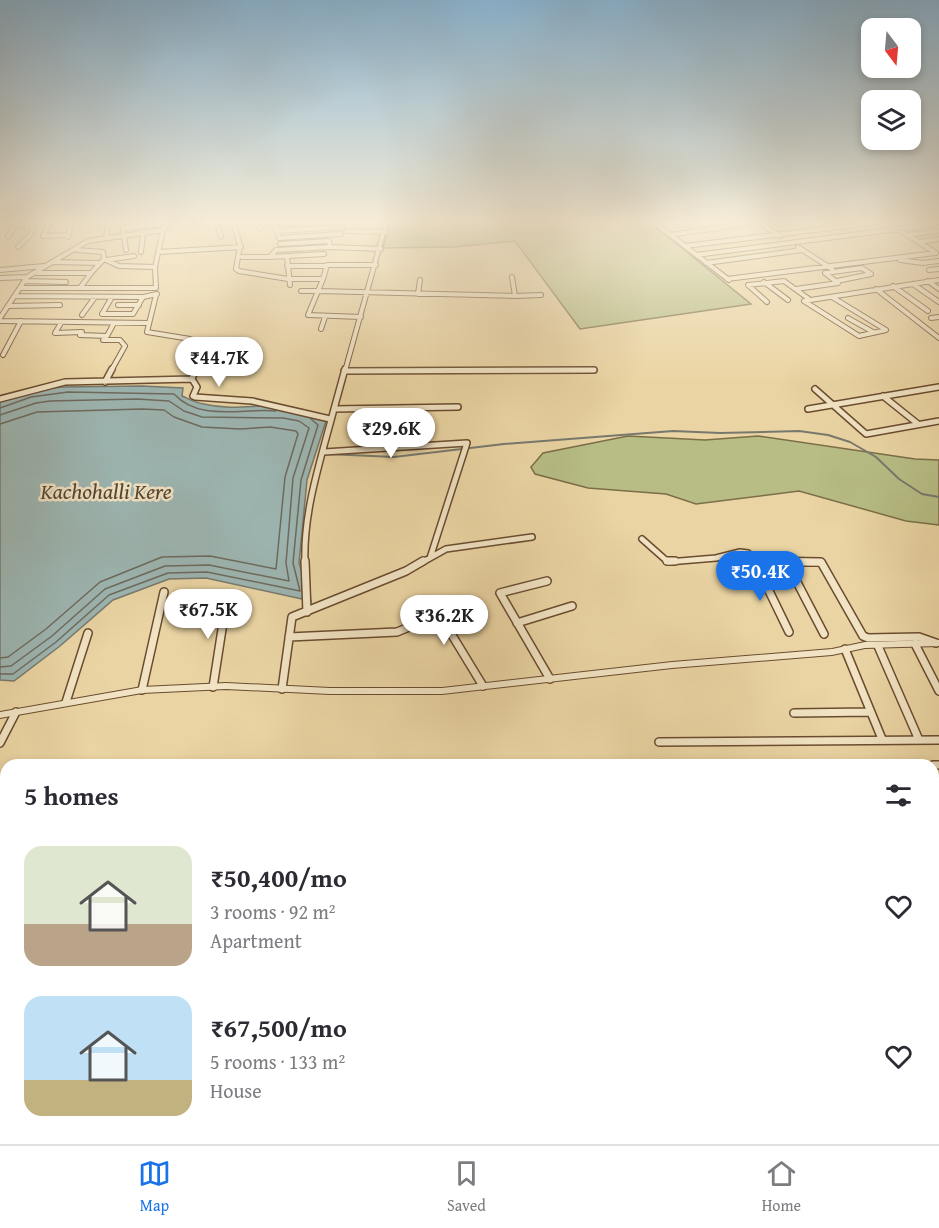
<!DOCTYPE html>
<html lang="en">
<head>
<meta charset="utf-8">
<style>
  :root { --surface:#fff; --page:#f2f2f3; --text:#2b2b33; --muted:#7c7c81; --line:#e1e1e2; --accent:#1a73e8 }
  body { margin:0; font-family:"Gentium Book Plus",serif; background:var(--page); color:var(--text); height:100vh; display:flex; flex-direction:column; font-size:22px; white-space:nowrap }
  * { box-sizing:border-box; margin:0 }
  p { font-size:20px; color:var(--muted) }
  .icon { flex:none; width:33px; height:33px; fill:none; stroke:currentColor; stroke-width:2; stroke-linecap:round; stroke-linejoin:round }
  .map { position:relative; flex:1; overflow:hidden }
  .panel { position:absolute; left:0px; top:759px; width:939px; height:386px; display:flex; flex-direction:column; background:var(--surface); border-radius:18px 18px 0 0; box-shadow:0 3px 9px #0003 }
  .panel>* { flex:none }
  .needle { width:39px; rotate:164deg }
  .tools { position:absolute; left:861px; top:18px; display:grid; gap:12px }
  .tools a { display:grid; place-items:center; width:60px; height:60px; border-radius:12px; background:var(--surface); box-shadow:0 3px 9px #0003; font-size:30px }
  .price { position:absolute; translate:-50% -51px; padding:0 14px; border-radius:21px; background:#fff; color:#222; font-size:20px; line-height:39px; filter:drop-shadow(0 2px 3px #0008) }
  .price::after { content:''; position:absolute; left:50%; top:36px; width:18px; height:14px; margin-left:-9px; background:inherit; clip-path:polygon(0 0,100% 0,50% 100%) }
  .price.current { background:var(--accent); color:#fff }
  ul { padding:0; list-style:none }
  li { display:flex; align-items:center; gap:18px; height:150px; padding:0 24px }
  li span { display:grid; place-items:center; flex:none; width:168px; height:120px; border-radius:18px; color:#555 }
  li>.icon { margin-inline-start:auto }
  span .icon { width:72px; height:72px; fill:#fffc; stroke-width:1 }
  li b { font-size:26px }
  h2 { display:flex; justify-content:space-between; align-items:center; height:72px; padding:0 24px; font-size:26px }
  .menu { display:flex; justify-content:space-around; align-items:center; height:84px; border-top:2px solid var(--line); background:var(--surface); font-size:16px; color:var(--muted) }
  .menu a { display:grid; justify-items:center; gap:3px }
  .menu .current { color:var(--accent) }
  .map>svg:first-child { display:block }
  .green { fill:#b7bd85; stroke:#7b6e48; stroke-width:1.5 }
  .water { fill:#9cb5b1; stroke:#77796e; stroke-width:1.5 }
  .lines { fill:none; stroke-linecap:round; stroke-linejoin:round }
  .shore { stroke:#6e6a5e; stroke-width:1.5 }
  .stream { stroke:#77796e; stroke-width:2 }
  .minor-far3-casing { stroke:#6a4c30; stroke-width:6 }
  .minor-far2-casing { stroke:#6a4c30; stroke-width:8 }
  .minor-far1-casing { stroke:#6a4c30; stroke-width:10 }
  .minor-casing { stroke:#6a4c30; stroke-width:12 }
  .tertiary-casing { stroke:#6a4c30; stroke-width:2 }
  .minor-far3 { stroke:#f1e3c3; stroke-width:4 }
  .minor-far2 { stroke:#f1e3c3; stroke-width:5 }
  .minor-far1 { stroke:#f1e3c3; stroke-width:7 }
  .minor { stroke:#f1e3c3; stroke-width:9 }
  .tertiary { fill:#f1e3c3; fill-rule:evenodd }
  .labels { text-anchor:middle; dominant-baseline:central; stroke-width:5; stroke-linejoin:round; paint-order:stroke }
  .water-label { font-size:22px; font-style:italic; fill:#564434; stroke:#f1e3c3 }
</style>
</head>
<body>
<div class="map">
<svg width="939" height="1144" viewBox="0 0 939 1144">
  <rect width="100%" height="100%" fill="#ead4a3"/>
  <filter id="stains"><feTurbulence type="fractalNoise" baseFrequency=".00333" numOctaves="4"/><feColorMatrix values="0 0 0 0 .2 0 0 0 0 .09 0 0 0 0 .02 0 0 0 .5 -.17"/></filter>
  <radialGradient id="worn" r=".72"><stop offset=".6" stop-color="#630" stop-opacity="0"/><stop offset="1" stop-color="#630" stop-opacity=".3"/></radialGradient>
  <!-- green -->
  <path class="green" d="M390 223H651L751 304 580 329 515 241 454 247 383 248Z
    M628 436 705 440 758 436 915 459 939 460V525L906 521 799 491 696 504 666 494 588 488 535 474 531 467 543 453Z"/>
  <!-- water -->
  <path class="water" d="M142 386 183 388 182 396C189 399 196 403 204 404 249 415 279 392 326 421L307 480 299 563 311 601 206 578 169 579 113 600 60 646 14 681 0 680V402L32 390 62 387Z"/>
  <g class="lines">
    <!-- shore -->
    <path class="shore" d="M0 408 31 397 68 392 174 394C200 422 242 408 276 411
      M0 415 36 403 50 401 137 399 169 401 184 411 202 417 283 418 299 421 309 428 293 478 286 563 289 581 209 565 165 566 105 589 52 636 11 666 0 667
      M0 424 37 412 142 409 164 410 174 417 202 427 240 429 270 427 296 431 298 434 285 477 276 569 210 556 162 557 100 582 46 629 8 657 0 658
      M0 674H13L56 642 109 595 168 573 207 572 300 591 293 563 301 480 318 425 311 419"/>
    <!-- stream -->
    <path class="stream" d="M327 454 394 457 504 444 673 431 720 433 799 431 828 435 850 442 876 457 899 479 922 494 939 497"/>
    <defs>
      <path id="minor-far3" d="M50 223 43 236 68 235
        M122 223 126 250
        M217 223 221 237
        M234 223 240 246 236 269 239 271 288 279H323L327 265H376
        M258 223 260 229
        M274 223 278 235
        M655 223 729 280
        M760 223 780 236
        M888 223 936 253
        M274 225 296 223
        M124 228 167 224
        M277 231 343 227
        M348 231 386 232
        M670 235 752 223
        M908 235 939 231
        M8 237 14 227 28 224
        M68 237 71 223
        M106 238 108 223
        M279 238 341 234
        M919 242 939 239
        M280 244 329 241 330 247
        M685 246 872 223
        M18 247 31 234 34 227 27 226
        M798 247 832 269
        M141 252 143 233
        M159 252 241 247
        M324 254 270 257 276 250 330 247 381 249
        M696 255 936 224
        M287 256 290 285
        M242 257H270
        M104 259 119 266 155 267
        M106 260 134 256
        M900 260 923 263
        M53 262 100 263
        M706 263 802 250
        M922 263 939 261
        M287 266H327
        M0 270 44 266
        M929 270 939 269
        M37 273H91L104 259 103 252 77 250
        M825 273 862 268 871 274 837 281
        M0 278 27 277
        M727 279 935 253
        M25 281 66 282
        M928 281 939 289
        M764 282 788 300
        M913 284 939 302
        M893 286 928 311
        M20 288H156L155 267 163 230
        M80 288 91 273
        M796 289 838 283 825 273
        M876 289 939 338
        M301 291H318L323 279
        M418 294 420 280
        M156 295 147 332 190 339 197 343 195 350 199 360 195 371
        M15 296 143 297
        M515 296 541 295
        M112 297 102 314H133L143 297 157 294
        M804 301 859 336 886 330 832 297
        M804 301 939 280
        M767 302 748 285 784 281 809 299
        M118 305H139
        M9 306 60 305
        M82 315 95 297
        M361 317 308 315 318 291 515 296 512 277
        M0 318 27 277 88 241 163 230 168 223
        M848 318 873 332
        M931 318 939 317
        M0 321 149 323
        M61 323 55 333 82 332 80 335 107 336 114 323
        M321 329 325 317
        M103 340H120L125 346 111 371
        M3 355 21 321
        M345 371 386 223
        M439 371 594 370"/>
      <path id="minor-far2" d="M196 369 192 379 197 387 193 396 195 397 252 401 330 419
        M344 371 594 370
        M105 382 112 369
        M815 389 866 434 939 421
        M883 396 918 424
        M0 399 65 382 192 379
        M334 409 345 369
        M808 409 939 387
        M324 452 467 443 430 558
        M642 539 668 562 716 558 740 552 748 553 757 563
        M305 563C303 511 321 459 334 409L458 407
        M421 563 446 549 532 537
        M763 563H822"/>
      <path id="minor-far1" d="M305 561 307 612
        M667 561H675
        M756 561 821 562 863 636 868 638 919 637 936 643
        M755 562 789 632
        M787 563 824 634
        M547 581 500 593 550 679
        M517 623 572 606
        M289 637 397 632 431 618 441 617 483 686
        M915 644 939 691
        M878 646 919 740
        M845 649 882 739
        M213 687 227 597
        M282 689 292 617 406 571 423 561
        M142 690 164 592
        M66 702 88 633
        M794 713 870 712
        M659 742 939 740
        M0 743 16 712
        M933 765H939
        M0 790 6 794"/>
      <path id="minor" d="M0 894 6 895
        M933 1052 939 1054
        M0 1116H6
        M155 1144 156 1138"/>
      <path id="tertiary" d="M939 640V646L865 648 832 655 672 668 442 694H330L226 689 142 693 0 718V712L142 687 226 683 330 688H442L672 662 832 649 865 642Z"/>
    </defs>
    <!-- minor-far3 casing -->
    <use href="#minor-far3" class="minor-far3-casing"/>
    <!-- minor-far2 casing -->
    <use href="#minor-far2" class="minor-far2-casing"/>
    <!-- minor-far1 casing -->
    <use href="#minor-far1" class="minor-far1-casing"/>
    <!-- minor casing -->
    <use href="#minor" class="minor-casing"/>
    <!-- tertiary casing -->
    <use href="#tertiary" class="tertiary-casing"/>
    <!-- minor-far3 -->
    <use href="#minor-far3" class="minor-far3"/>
    <!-- minor-far2 -->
    <use href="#minor-far2" class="minor-far2"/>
    <!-- minor-far1 -->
    <use href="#minor-far1" class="minor-far1"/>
    <!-- minor -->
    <use href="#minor" class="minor"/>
    <!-- tertiary -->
    <use href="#tertiary" class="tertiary"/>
  </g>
  <!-- sky -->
  <linearGradient id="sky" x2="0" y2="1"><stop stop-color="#89b4d2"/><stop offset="0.58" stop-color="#f6ecd6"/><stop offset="1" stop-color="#f6ecd6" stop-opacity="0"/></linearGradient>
  <rect width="939" height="383" fill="url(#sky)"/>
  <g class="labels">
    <!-- water labels -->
    <g class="water-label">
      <text x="106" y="491">Kachohalli Kere</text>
    </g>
  </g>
  <rect width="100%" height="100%" filter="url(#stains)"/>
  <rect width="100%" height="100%" fill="url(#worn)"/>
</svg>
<div class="tools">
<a><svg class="needle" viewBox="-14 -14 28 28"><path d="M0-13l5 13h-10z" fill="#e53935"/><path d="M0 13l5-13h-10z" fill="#7c7c81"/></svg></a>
<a><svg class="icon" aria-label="layers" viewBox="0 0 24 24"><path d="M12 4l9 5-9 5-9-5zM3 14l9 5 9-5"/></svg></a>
</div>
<b class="price" style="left:219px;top:388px">₹44.7K</b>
<b class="price" style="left:391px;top:459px">₹29.6K</b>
<b class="price current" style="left:760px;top:602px">₹50.4K</b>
<b class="price" style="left:208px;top:640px">₹67.5K</b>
<b class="price" style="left:444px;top:646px">₹36.2K</b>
<section class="panel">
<h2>5 homes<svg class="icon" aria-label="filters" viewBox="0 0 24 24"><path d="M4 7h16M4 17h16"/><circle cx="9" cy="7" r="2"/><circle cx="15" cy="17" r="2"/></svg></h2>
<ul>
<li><span style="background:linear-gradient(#dfe7d0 65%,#b9a48a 0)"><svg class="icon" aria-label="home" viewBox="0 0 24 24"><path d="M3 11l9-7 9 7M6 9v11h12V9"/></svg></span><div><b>₹50,400/mo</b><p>3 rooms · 92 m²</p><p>Apartment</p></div><svg class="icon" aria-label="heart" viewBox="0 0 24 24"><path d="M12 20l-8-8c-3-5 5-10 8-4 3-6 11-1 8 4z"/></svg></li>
<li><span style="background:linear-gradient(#bfe0f5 70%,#c2b280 0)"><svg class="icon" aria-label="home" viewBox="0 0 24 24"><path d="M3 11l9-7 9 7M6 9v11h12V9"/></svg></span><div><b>₹67,500/mo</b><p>5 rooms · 133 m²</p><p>House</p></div><svg class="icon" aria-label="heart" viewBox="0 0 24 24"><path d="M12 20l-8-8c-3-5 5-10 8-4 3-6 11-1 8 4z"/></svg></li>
</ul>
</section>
</div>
<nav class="menu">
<a class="current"><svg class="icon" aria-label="map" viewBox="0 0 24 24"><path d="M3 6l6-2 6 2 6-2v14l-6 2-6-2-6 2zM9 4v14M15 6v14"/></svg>Map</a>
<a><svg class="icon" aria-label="saved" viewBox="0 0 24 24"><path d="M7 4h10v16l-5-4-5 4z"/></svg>Saved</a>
<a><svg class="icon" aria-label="home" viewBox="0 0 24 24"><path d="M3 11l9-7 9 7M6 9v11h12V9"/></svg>Home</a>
</nav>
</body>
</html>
